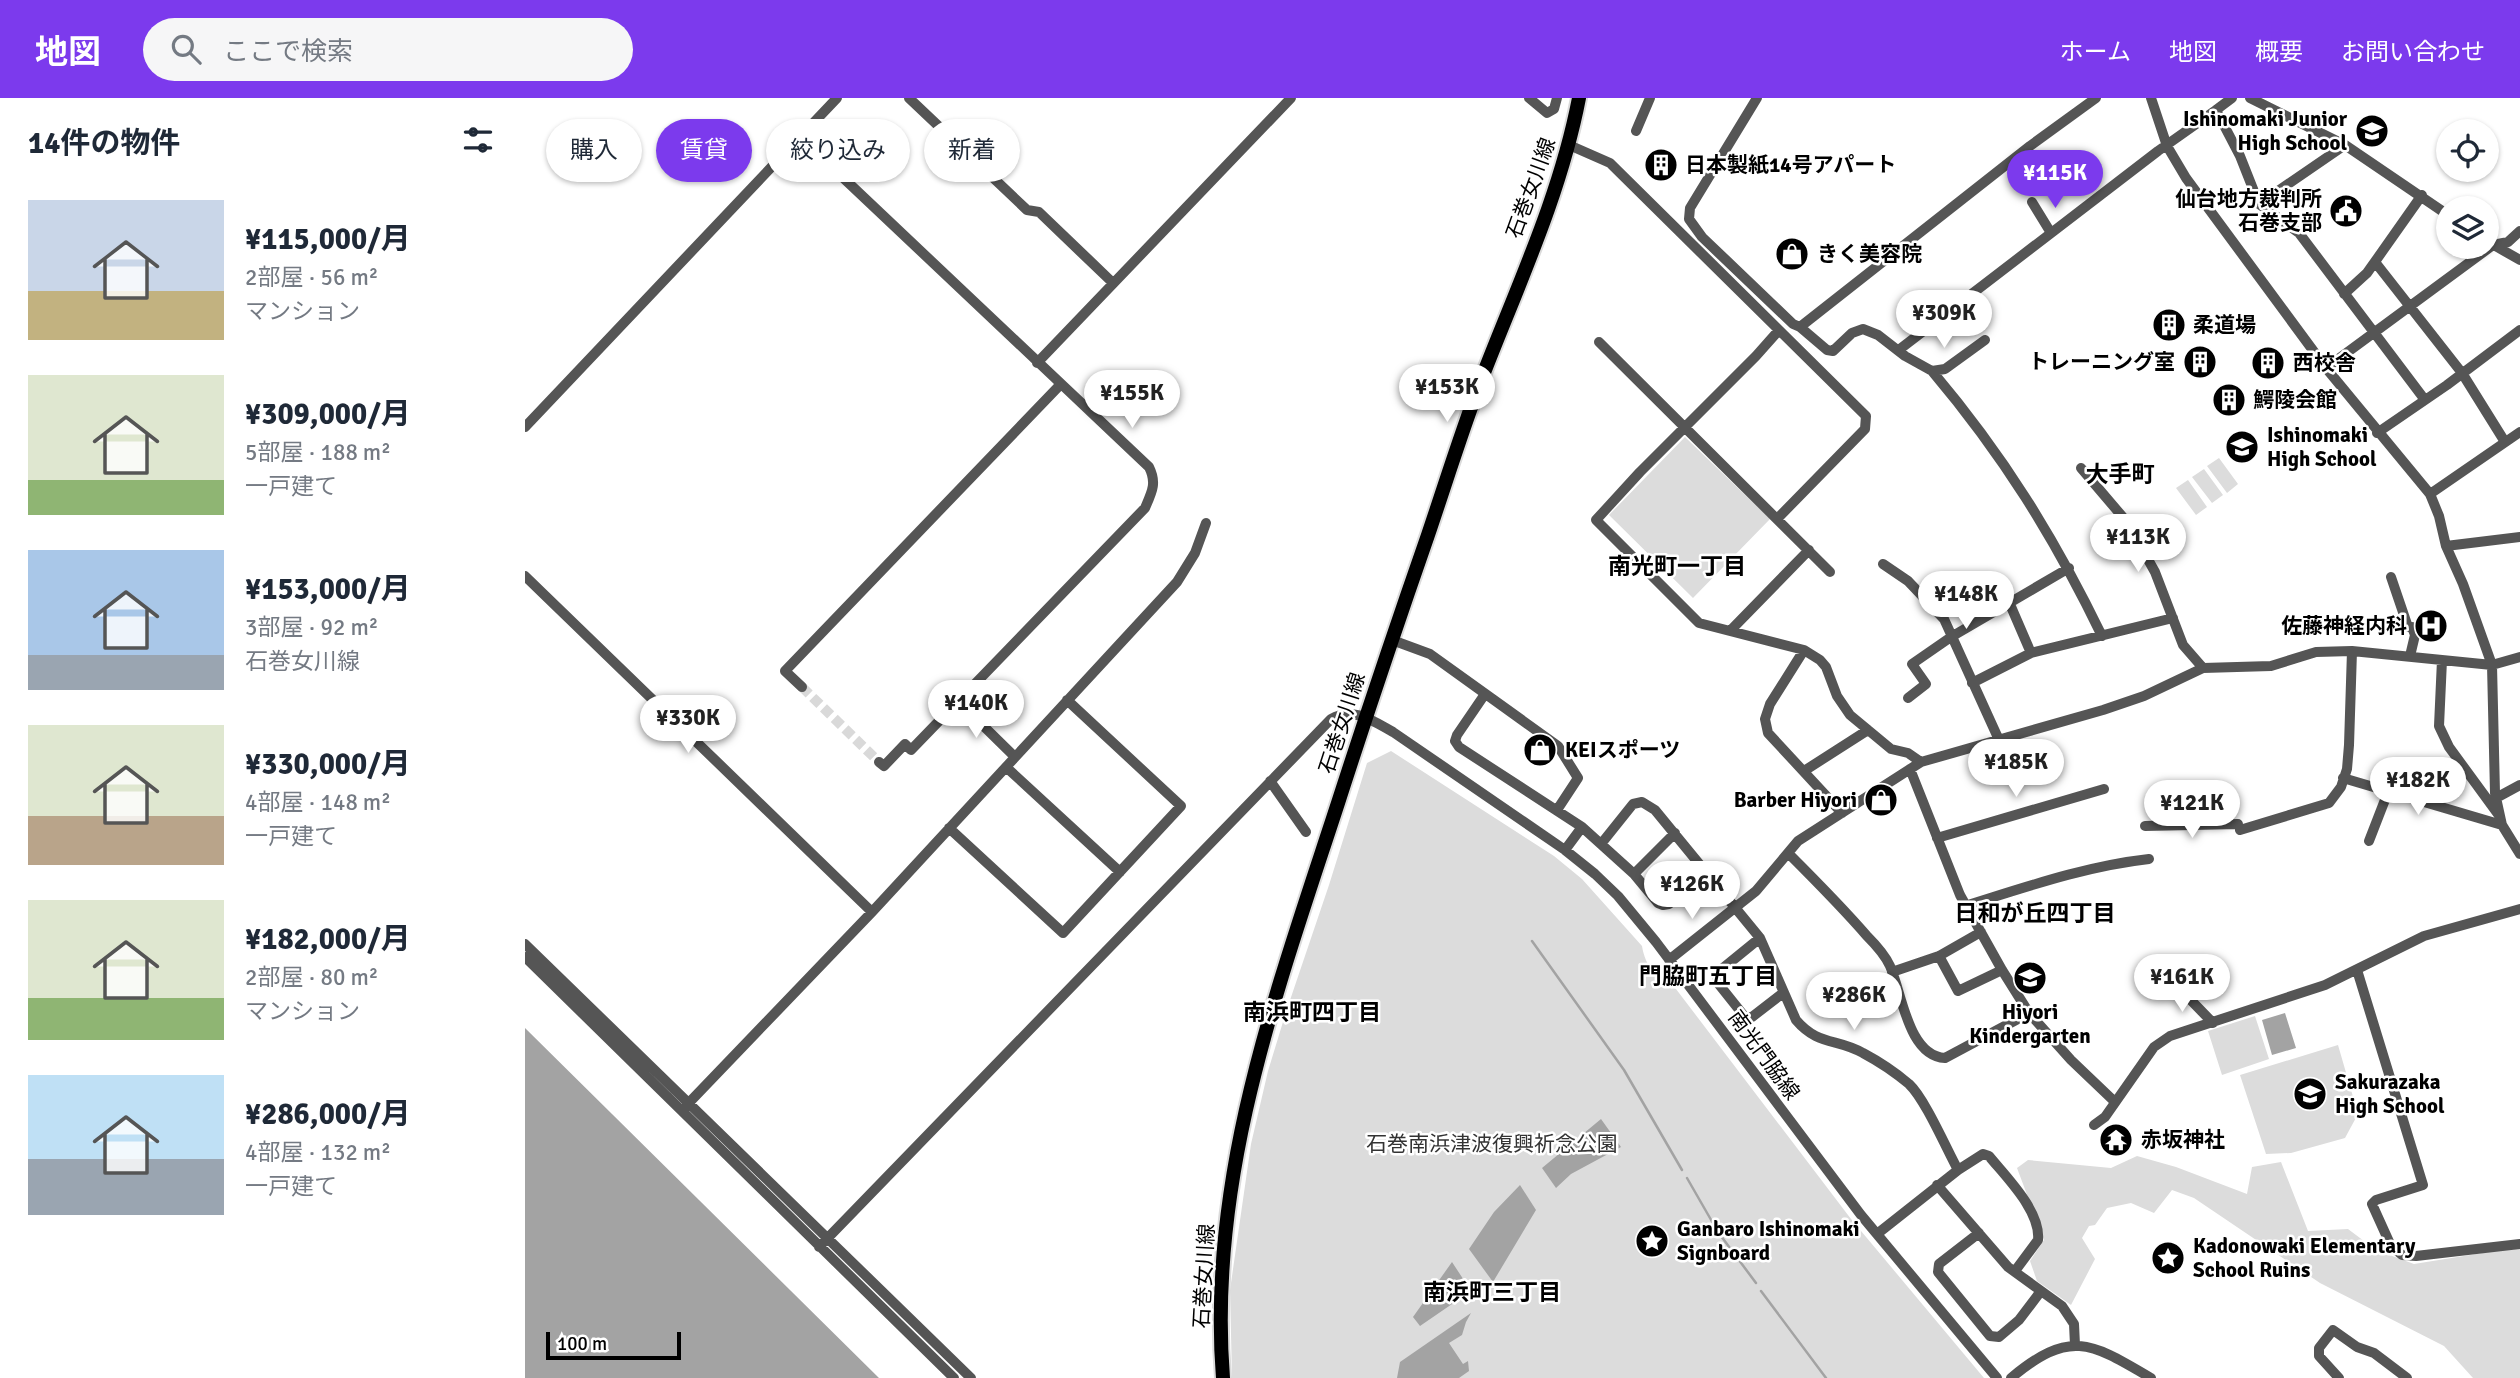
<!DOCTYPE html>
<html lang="ja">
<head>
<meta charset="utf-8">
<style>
  :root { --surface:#fff; --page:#f6f6f7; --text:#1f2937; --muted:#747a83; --accent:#7c3aed }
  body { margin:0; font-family:Signika,"Noto Sans JP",sans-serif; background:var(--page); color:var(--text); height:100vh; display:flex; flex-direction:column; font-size:26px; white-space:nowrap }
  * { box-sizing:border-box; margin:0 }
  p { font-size:23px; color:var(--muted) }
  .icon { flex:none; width:38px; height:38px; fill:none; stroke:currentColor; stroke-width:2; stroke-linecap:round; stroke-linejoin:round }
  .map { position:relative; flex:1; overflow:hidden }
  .details { display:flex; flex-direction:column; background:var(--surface); width:525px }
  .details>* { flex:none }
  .hud { position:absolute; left:21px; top:21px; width:665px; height:63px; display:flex; gap:14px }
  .controls { position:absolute; left:1911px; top:21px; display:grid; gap:14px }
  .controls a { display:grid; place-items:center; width:63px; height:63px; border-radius:50%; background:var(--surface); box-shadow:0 2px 5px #0004; font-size:35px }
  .scale { position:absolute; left:21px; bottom:18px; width:135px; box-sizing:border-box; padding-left:7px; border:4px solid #000; border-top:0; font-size:19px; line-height:24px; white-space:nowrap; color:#000; -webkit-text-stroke:5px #fff; paint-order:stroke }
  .price { position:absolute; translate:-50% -60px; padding:0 16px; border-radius:24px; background:#fff; color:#222; font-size:23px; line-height:46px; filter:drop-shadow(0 2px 4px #0008) }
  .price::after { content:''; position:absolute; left:50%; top:42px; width:21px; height:16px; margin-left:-10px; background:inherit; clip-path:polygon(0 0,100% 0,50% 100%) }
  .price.on { background:var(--accent); color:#fff }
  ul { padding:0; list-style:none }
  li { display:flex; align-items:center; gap:21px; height:175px; padding:0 28px }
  li span { display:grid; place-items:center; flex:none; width:196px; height:140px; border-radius:0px; color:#555 }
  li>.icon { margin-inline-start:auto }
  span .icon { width:84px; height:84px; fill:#fffc; stroke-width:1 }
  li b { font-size:30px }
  h2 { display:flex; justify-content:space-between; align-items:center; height:84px; padding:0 28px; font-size:30px }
  .tag { padding:0 24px; border-radius:32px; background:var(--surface); box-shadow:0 2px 5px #0004; font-size:24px; line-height:63px }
  .tag.on { background:var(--accent); color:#fff }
  header { display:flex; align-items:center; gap:42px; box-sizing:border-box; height:98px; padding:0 35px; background:var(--accent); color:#fff }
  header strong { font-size:33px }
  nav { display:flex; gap:38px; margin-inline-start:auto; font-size:24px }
  .search { width:490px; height:63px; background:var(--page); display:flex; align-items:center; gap:18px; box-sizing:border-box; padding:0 24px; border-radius:38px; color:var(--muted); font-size:26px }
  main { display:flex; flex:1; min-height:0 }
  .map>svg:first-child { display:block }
  .green { fill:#dcdcdc }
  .water { fill:#a3a3a3 }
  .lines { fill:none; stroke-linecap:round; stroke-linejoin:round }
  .stream { stroke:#a3a3a3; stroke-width:2.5 }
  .minor-tunnel { stroke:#d9d9d9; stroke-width:10; stroke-dasharray:10 5; stroke-linecap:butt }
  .major-casing { stroke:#dbdbdb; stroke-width:18 }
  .minor { stroke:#555; stroke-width:10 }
  .major { stroke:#000; stroke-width:14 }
  .labels { text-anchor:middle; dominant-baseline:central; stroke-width:5; stroke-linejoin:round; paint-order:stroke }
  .poi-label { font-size:21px; font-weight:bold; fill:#000; stroke:#fff; text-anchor:start }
  .street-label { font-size:21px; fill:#000; stroke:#fff }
  .park-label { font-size:21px; fill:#333; stroke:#fff }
  .neighbourhood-label { font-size:23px; font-weight:bold; fill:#000; stroke:#fff }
</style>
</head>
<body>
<header>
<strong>地図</strong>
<div class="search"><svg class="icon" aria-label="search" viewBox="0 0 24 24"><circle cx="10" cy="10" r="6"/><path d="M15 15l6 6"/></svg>ここで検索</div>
<nav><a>ホーム</a><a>地図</a><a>概要</a><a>お問い合わせ</a></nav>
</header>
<main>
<section class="details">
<h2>14件の物件<svg class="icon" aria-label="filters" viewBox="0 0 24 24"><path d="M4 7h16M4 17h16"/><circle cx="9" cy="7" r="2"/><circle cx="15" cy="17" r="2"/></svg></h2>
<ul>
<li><span style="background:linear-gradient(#c9d6e8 65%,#c2b280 0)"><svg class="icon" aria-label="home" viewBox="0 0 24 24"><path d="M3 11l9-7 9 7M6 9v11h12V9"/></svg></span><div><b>¥115,000/月</b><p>2部屋 · 56 m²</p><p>マンション</p></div></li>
<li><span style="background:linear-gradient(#dfe7d0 75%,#8fb573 0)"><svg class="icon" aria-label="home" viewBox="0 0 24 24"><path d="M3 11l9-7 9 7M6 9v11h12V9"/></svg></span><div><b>¥309,000/月</b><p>5部屋 · 188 m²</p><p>一戸建て</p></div></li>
<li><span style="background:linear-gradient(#a9c7e8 75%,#9aa5b1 0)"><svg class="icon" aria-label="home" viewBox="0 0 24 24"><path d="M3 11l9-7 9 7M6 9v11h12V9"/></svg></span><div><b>¥153,000/月</b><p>3部屋 · 92 m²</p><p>石巻女川線</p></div></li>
<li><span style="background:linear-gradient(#dfe7d0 65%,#b9a48a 0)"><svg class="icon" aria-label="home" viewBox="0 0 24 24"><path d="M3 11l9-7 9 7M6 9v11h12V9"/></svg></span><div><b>¥330,000/月</b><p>4部屋 · 148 m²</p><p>一戸建て</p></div></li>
<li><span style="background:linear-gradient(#dfe7d0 70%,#8fb573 0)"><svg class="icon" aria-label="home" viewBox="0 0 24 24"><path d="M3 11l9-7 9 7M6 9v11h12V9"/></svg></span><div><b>¥182,000/月</b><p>2部屋 · 80 m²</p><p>マンション</p></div></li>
<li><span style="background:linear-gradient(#bfe0f5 60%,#9aa5b1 0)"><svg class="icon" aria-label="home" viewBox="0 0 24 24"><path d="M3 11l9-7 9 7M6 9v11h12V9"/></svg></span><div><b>¥286,000/月</b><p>4部屋 · 132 m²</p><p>一戸建て</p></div></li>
</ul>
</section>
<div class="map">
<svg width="1995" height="1280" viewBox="0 0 1995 1280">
  <rect width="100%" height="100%" fill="#fff"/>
  <!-- green -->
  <path class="green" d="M1160 339 1245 421 1168 500 1084 417Z
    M1694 360 1713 386 1702 395 1682 368Z
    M1679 371 1698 397 1687 405 1667 379Z
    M1663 382 1682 409 1671 417 1651 390Z
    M866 653 1029 758 1057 781 1117 848C1120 868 1133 884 1151 891L1326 1121 1459 1280H707L705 1192 726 1046 743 973 761 914 804 787 842 665Z
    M1730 918 1744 961 1697 977 1683 933Z
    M1813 947 1833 1016 1820 1040 1766 1055 1741 1056 1715 977Z
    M1612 1058 1651 1069 1722 1096 1727 1069 1756 1064 1783 1133 1823 1131 1851 1152 1889 1166 1995 1149V1280H1948L1919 1248 1795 1185 1669 1100 1647 1092 1629 1115 1606 1105 1582 1110 1570 1127 1564 1128 1557 1140 1570 1161 1546 1207 1512 1183 1505 1163 1519 1142 1492 1070 1503 1062 1586 1070Z"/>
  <!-- water -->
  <path class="water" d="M1760 915 1771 950 1747 957 1737 922Z
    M0 930 354 1280H0Z
    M1076 1021 1096 1049 1046 1076 1031 1090 1017 1070Z
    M995 1087 1011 1112 968 1184 944 1151 969 1114Z
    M927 1164 946 1193 895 1228 888 1219Z
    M946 1215 941 1224 937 1237 924 1245 938 1266 943 1263 944 1273 934 1280H872L875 1264Z"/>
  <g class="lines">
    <!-- stream -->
    <path class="stream" d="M1007 843 1099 972 1157 1072
      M1162 1080 1193 1134 1231 1185
      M1236 1193 1301 1280"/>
    <!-- minor-tunnel -->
    <path class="minor-tunnel" d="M277 589 354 664"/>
    <defs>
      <path id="major" d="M698 1280C682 1080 752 892 813 705 842 615 872 526 903 437 920 387 936 335 955 285 991 191 1035 99 1054 0"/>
    </defs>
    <!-- major casing -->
    <use href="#major" class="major-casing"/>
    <!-- minor -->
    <path class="minor" d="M384 0 502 112 514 114 588 185
      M1004 0 1022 15 1029 11 1032 0
      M1232 0 1165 110 1164 121 1177 139 1268 226 1275 229 1302 252 1308 253 1327 235 1338 231 1353 237 1380 258 1407 273 1420 271 1460 242
      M1626 0 1642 48 1661 80 1801 270 1905 396 1914 418 1921 448 1938 486 1967 567 1970 695 1977 727 1995 756
      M1707 0 1691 12 1715 58 1734 106 1774 135 1900 302
      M1725 0 1820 47 1923 117
      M1111 33 1125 0
      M275 39 624 369C632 385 627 394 620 410L386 652 380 646 359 668 354 664
      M1044 47 1085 65 1254 232
      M1507 104 1526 135
      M1734 106 1820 47
      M1967 146 1995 162
      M1850 164 1937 275 1980 344
      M1819 196 1842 175 1897 97
      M1275 229 1505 48 1571 0
      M1074 244 1305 474
      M1375 251 1633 53 1691 12
      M512 265 766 0
      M1801 270 1968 147 1983 144 1995 133
      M1407 273C1478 357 1529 439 1577 538
      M0 329 312 0
      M1852 335 1922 287 1995 232
      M1556 370 1602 424 1630 474 1658 547 1678 570
      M1905 396 1995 334
      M1252 421 1340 331 1341 318 1254 232 1231 258 1115 374 1071 422 1174 525 1279 552 1295 562 1301 569 1312 598 1325 617 1366 651 1383 655 1396 664
      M1921 448 1995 439
      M1358 466 1383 483 1419 521 1474 642
      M0 478 347 814
      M1866 479 1883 529H1887L1890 537 1885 558
      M1484 504 1506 555
      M1205 533 1284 452
      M867 542 905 556 1033 648 1053 680 1032 712
      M1279 552 1245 606 1240 621 1243 635 1317 715
      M1917 562 1914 628 1924 649 1973 716
      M1447 585 1506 555 1648 520
      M277 589 260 573 535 287
      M960 596 932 637 930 643 934 649 1057 729 1109 776 1133 805 1138 807 1144 806 1181 774
      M1383 600 1401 586 1387 566 1426 539 1544 470
      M433 603 490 659
      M481 669 595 774
      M1385 671 1435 797 1477 872 1504 915 1546 962 1590 1004
      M1279 673 1343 632
      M1818 680 1977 727
      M745 683 781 734
      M1971 700 1995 687
      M1620 728 1713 726
      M424 730 538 835 656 708 542 602
      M1715 732 1804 705 1816 689 1822 671 1824 647 1827 553
      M1412 740 1579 691
      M1844 743 1863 694
      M1076 746 1108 706 1117 704 1130 712 1235 840 1271 922C1293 948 1312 940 1338 955 1353 963 1371 975 1384 986 1400 1001 1421 1050 1433 1072
      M1040 752 1057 729
      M1263 755C1290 782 1317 809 1342 838 1350 846 1360 857 1365 868 1377 895 1383 958 1420 960L1504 915
      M1109 776 1150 735
      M1440 808C1501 789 1561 768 1624 761
      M1235 840 1192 875V884L1220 919H1227L1258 895
      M0 846 446 1280
      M1414 858 1433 893 1477 872
      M0 859 429 1280
      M1144 862 1231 793 1273 743 1396 664 1578 612 1619 598 1678 570 1746 568 1791 554 1827 553 1967 567 1995 559
      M1832 872 1898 1087 1851 1102 1847 1106 1866 1148 1877 1157 1891 1158 1995 1146
      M1367 874 1414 858 1456 834
      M1641 885 1656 892 1688 925
      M157 1012 347 814 652 484 670 455 681 425
      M1569 1027 1580 1019 1629 949 1645 938 1800 887 1899 838 1995 811
      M1412 1087 1483 1169 1537 1208 1549 1226 1550 1247
      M1454 1135 1414 1166 1413 1174 1465 1238 1474 1239 1494 1222 1516 1193
      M1352 1136 1433 1072 1458 1056 1464 1058C1481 1079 1516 1113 1513 1142L1490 1173
      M294 1149 806 621C828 608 848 623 868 634L1040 752 1070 776 1093 798 1131 844 1336 1117 1472 1280
      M1486 1280C1545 1231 1565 1244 1626 1280
      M1814 1280 1794 1258V1250L1808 1232 1832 1249 1849 1255 1882 1280"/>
    <!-- major -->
    <use href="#major" class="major"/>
  </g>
  <!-- icons -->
  <defs>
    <symbol id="school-disc" viewBox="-11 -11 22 22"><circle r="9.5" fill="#000" stroke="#fff"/><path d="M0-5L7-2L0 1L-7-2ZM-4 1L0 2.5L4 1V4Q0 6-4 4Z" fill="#fff"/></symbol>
    <symbol id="building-disc" viewBox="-11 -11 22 22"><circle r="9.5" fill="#000" stroke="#fff"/><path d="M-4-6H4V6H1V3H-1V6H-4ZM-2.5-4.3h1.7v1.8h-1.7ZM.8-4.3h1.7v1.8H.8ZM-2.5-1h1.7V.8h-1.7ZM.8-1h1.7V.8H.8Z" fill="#fff"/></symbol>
    <symbol id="civic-disc" viewBox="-11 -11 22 22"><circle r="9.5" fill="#000" stroke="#fff"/><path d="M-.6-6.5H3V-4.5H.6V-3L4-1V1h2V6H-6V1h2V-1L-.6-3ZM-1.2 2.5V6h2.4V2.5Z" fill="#fff"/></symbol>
    <symbol id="shop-disc" viewBox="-11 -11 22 22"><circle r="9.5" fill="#000" stroke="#fff"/><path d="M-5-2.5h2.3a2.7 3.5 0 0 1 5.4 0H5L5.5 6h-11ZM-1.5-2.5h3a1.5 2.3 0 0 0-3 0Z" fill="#fff"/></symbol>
    <symbol id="hospital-disc" viewBox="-11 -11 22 22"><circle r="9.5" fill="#000" stroke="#fff"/><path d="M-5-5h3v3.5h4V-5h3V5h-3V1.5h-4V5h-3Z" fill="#fff"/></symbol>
    <symbol id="temple-disc" viewBox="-11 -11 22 22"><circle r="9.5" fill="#000" stroke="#fff"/><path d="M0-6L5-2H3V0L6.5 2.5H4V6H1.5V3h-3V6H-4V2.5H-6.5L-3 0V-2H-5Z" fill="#fff"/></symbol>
    <symbol id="sight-disc" viewBox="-11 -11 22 22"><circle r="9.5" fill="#000" stroke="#fff"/><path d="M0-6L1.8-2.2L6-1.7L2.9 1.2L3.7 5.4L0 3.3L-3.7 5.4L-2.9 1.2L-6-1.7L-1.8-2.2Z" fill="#fff"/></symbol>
  </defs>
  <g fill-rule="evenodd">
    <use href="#school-disc" x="1828" y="14" width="38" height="38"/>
    <use href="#building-disc" x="1117" y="48" width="38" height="38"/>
    <use href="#civic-disc" x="1802" y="94" width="38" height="38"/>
    <use href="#shop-disc" x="1248" y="137" width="38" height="38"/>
    <use href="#building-disc" x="1625" y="208" width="38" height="38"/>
    <use href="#building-disc" x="1656" y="245" width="38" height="38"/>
    <use href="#building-disc" x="1724" y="246" width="38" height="38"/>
    <use href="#building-disc" x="1685" y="283" width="38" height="38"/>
    <use href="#school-disc" x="1698" y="330" width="38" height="38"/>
    <use href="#hospital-disc" x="1887" y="509" width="38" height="38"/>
    <use href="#shop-disc" x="996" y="633" width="38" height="38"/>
    <use href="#shop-disc" x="1337" y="683" width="38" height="38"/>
    <use href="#school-disc" x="1486" y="861" width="38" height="38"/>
    <use href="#school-disc" x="1766" y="977" width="38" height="38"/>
    <use href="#temple-disc" x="1572" y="1023" width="38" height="38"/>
    <use href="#sight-disc" x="1108" y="1124" width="38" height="38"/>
    <use href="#sight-disc" x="1624" y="1141" width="38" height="38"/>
  </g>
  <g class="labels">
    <!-- poi labels -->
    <g class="poi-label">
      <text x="1822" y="21" text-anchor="end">Ishinomaki Junior<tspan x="1822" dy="24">High School</tspan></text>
      <text x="1160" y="67">日本製紙14号アパート</text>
      <text x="1797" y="101" text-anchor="end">仙台地方裁判所<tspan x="1797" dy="24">石巻支部</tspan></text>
      <text x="1292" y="156">きく美容院</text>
      <text x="1668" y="227">柔道場</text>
      <text x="1650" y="264" text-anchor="end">トレーニング室</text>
      <text x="1768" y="265">西校舎</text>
      <text x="1728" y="302">鰐陵会館</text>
      <text x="1742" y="337">Ishinomaki<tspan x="1742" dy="24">High School</tspan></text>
      <text x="1882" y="528" text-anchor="end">佐藤神経内科</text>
      <text x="1040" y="652">KEIスポーツ</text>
      <text x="1332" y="702" text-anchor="end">Barber Hiyori</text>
      <text x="1505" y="914" text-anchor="middle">Hiyori<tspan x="1505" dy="24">Kindergarten</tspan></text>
      <text x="1810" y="984">Sakurazaka<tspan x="1810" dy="24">High School</tspan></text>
      <text x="1616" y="1042">赤坂神社</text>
      <text x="1152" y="1131">Ganbaro Ishinomaki<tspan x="1152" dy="24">Signboard</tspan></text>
      <text x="1668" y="1148">Kadonowaki Elementary<tspan x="1668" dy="24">School Ruins</tspan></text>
    </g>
    <!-- street labels -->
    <g class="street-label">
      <text transform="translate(1006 90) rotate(-70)">石巻女川線</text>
      <text transform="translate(817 625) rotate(-72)">石巻女川線</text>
      <text transform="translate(1239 957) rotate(54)">南光門脇線</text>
      <text transform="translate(679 1178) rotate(-87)">石巻女川線</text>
    </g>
    <!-- park labels -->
    <g class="park-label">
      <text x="967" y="1046">石巻南浜津波復興祈念公園</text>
    </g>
    <!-- neighbourhood labels -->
    <g class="neighbourhood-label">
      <text x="1595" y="376">大手町</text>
      <text x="1152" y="468">南光町一丁目</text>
      <text x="1510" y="815">日和が丘四丁目</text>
      <text x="1183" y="878">門脇町五丁目</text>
      <text x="787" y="914">南浜町四丁目</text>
      <text x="967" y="1194">南浜町三丁目</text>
    </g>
  </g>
</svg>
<div class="controls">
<a><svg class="icon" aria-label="locate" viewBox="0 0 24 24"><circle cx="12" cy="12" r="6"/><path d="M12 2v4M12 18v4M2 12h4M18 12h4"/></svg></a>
<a><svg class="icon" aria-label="layers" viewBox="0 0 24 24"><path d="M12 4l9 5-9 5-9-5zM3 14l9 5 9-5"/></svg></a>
</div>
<div class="scale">100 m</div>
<b class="price on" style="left:1530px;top:112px">¥115K</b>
<b class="price" style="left:1419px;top:252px">¥309K</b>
<b class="price" style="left:922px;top:326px">¥153K</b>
<b class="price" style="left:607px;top:332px">¥155K</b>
<b class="price" style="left:1613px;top:476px">¥113K</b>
<b class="price" style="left:1441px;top:533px">¥148K</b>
<b class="price" style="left:451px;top:642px">¥140K</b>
<b class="price" style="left:163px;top:657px">¥330K</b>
<b class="price" style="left:1491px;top:701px">¥185K</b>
<b class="price" style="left:1893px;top:719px">¥182K</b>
<b class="price" style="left:1667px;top:742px">¥121K</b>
<b class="price" style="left:1167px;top:823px">¥126K</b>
<b class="price" style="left:1657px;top:916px">¥161K</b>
<b class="price" style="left:1329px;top:934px">¥286K</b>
<div class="hud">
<a class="tag">購入</a>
<a class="tag on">賃貸</a>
<a class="tag">絞り込み</a>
<a class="tag">新着</a>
</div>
</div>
</main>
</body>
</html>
